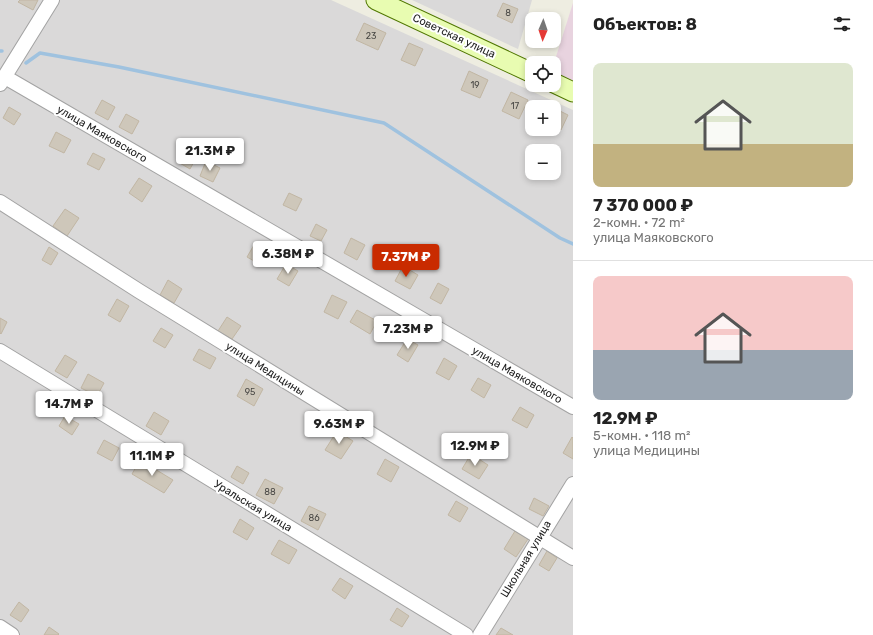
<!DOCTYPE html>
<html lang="ru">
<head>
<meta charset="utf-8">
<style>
  :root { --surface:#fff; --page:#f2f2f2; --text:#222; --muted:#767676; --line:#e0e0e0; --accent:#c92b00 }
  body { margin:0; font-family:Rubik,sans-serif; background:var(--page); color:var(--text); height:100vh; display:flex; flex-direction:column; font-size:15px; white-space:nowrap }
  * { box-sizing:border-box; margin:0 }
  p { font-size:13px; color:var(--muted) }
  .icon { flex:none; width:22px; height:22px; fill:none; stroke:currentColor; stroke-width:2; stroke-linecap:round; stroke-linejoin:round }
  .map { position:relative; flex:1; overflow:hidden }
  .side { display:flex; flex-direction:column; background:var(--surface); width:300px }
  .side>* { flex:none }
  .needle { width:26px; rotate:182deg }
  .buttons { position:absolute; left:525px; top:12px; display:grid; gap:8px }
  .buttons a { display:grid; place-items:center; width:36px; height:36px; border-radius:8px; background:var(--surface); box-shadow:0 2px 6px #0003; font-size:20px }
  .price { position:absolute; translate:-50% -34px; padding:0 9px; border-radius:4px; background:#fff; color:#222; font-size:13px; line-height:26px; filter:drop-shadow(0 1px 2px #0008) }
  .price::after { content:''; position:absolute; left:50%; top:24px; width:12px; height:9px; margin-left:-6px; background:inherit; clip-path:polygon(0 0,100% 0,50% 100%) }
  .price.active { background:var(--accent); color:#fff }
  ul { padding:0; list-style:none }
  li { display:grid; align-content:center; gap:8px; height:212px; padding:0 20px }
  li+li { border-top:1px solid var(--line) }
  li span { display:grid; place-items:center; height:124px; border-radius:8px; color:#555 }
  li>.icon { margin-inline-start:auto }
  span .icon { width:72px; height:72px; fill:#fffc; stroke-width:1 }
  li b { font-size:17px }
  h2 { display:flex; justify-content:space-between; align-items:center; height:48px; padding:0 20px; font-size:17px }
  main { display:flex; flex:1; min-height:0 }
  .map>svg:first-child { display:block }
  .residential { fill:#dad9d9; fill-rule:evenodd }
  .industrial { fill:#e8d3df }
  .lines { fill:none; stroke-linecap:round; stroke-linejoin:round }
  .stream { stroke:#9fc2df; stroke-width:3.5 }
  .building { fill:#cec7ba; stroke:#c1b6a3 }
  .minor-casing { stroke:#a3a3a3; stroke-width:16 }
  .secondary-casing { stroke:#507700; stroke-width:21 }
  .minor { stroke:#fff; stroke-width:14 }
  .secondary { stroke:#e8fcb1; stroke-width:19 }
  .labels { text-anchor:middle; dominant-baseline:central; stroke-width:4; stroke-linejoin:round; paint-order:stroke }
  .number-label { font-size:9px; fill:#484744 }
  .street-label { font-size:11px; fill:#1c1c1c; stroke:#fff }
</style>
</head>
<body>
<main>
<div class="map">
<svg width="573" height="635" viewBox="0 0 573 635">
  <rect width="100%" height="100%" fill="#eeede1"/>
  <!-- residential -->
  <path class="residential" d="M0 0H331L573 110V635H0ZM532 107H554V129H532ZM532 151H554V173H532Z
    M412 0H532L518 49Z"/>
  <!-- industrial -->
  <path class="industrial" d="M573 3V84L554 75V63Z"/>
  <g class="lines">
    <!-- stream -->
    <path class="stream" d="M0 51H2
      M26 63 40 53 119 67 384 123 560 238 573 244"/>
  </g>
  <!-- building -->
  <path class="building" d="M20 0H38L33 10 18 2Z
    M503 3 518 9 512 23 497 16Z
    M364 23 386 33 378 50 356 40Z
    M409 43 423 49 415 66 401 60Z
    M469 71 488 80 480 98 461 90Z
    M511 92 528 100 519 119 502 111Z
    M102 100 115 107 108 120 95 113Z
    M9 107 21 114 14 125 3 118Z
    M554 108 568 115 561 130 554 127Z
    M126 114 139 121 132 134 119 127Z
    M56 132 71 140 64 153 49 146Z
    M185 151 196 158 190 169 178 162Z
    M93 153 105 159 99 170 87 164Z
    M206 161 220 168 213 182 200 176Z
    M139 178 152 186 142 202 129 193Z
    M289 193 302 199 296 211 283 205Z
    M65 209 79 218 67 236 53 226Z
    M316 224 327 230 321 241 310 236Z
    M351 238 365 245 357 260 344 253Z
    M254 245 268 253 261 265 247 257Z
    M49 247 58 253 51 265 42 260Z
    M286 264 298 271 289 286 277 279Z
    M403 266 418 275 410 289 395 281Z
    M168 280 182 289 174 303 160 295Z
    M438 283 449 289 441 304 430 298Z
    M332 295 347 302 338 319 324 312Z
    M117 299 129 306 120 322 108 315Z
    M357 310 377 321 370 334 350 322Z
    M227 317 241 326 232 339 218 331Z
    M0 318 7 322 1 334 0 333Z
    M161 328 173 335 165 348 153 341Z
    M407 339 418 345 408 362 397 355Z
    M199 349 216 358 210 369 193 360Z
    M65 355 77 362 67 378 55 371Z
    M444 358 457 366 449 380 436 373Z
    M88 374 104 383 97 396 81 388Z
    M478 378 491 385 484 398 471 390Z
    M246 379 263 389 254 406 237 396Z
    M520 407 534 415 527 428 512 420Z
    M154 412 169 421 161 435 146 426Z
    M65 416 79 424 72 435 59 426Z
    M337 431 353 441 341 459 325 450Z
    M572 437 573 438V459L563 453Z
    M104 440 119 448 112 461 97 453Z
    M471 454 488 465 479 479 462 469Z
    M385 459 399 467 391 482 377 474Z
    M140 460 173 480 164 493 132 474Z
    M237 466 249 473 243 484 231 477Z
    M265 479 283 488 274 504 256 495Z
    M534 498 549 506 543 516 529 509Z
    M456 501 468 508 460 522 448 515Z
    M309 506 326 514 318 530 301 521Z
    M240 519 254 528 247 540 233 532Z
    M515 531 528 539 516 557 504 549Z
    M279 540 297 550 289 564 271 554Z
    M547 551 557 558 549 571 539 565Z
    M340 578 353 586 345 599 332 590Z
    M19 602 29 610 21 622 10 615Z
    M397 608 409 616 402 627 390 620Z
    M49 627 59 634 58 635H44Z
    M501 628 513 635H496Z"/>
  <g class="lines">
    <defs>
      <path id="minor" d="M5 77 573 407
        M0 84 52 0
        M0 202 139 291 573 558
        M0 351 466 635
        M0 627 12 635
        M480 635 573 484"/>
      <path id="secondary" d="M376 0 532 73
        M554 83 573 92"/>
    </defs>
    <!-- minor casing -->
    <use href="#minor" class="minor-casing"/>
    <!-- secondary casing -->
    <use href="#secondary" class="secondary-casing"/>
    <!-- minor -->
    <use href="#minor" class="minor"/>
    <!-- secondary -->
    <use href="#secondary" class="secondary"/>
  </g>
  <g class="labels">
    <!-- number labels -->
    <g class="number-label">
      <text x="508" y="13">8</text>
      <text x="371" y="36">23</text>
      <text x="475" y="85">19</text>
      <text x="515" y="106">17</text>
      <text x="250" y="392">95</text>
      <text x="270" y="492">88</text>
      <text x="314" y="518">86</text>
    </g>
    <!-- street labels -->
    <g class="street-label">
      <text transform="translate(454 36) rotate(25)">Советская улица</text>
      <text transform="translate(102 134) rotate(30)">улица Маяковского</text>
      <text transform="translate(265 369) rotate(32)">улица Медицины</text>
      <text transform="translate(517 375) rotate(30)">улица Маяковского</text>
      <text transform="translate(253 506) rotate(31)">Уральская улица</text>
      <text transform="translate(526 559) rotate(-59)">Школьная улица</text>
    </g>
  </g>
</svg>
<div class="buttons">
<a><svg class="needle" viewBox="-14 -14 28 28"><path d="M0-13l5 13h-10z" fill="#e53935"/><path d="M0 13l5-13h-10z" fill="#767676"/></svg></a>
<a><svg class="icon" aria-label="locate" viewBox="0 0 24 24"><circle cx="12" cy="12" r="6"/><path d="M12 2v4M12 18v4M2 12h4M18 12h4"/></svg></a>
<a>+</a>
<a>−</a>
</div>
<b class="price" style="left:210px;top:172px">21.3M ₽</b>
<b class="price" style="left:288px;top:275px">6.38M ₽</b>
<b class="price active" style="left:406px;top:278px">7.37M ₽</b>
<b class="price" style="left:408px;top:350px">7.23M ₽</b>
<b class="price" style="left:69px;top:425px">14.7M ₽</b>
<b class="price" style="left:339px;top:445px">9.63M ₽</b>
<b class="price" style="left:475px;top:467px">12.9M ₽</b>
<b class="price" style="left:152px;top:477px">11.1M ₽</b>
</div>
<section class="side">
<h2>Объектов: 8<svg class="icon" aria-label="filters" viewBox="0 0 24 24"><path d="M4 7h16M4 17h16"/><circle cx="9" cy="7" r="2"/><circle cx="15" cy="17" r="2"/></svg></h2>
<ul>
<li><span style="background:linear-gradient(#dfe7d0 65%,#c2b280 0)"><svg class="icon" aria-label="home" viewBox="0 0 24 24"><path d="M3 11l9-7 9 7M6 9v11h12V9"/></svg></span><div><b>7 370 000 ₽</b><p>2-комн. · 72 m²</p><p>улица Маяковского</p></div></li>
<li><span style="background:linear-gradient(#f6c9c9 60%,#9aa5b1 0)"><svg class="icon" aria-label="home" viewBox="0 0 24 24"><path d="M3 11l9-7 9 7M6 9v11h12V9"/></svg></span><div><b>12.9M ₽</b><p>5-комн. · 118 m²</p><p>улица Медицины</p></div></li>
</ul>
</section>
</main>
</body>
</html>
